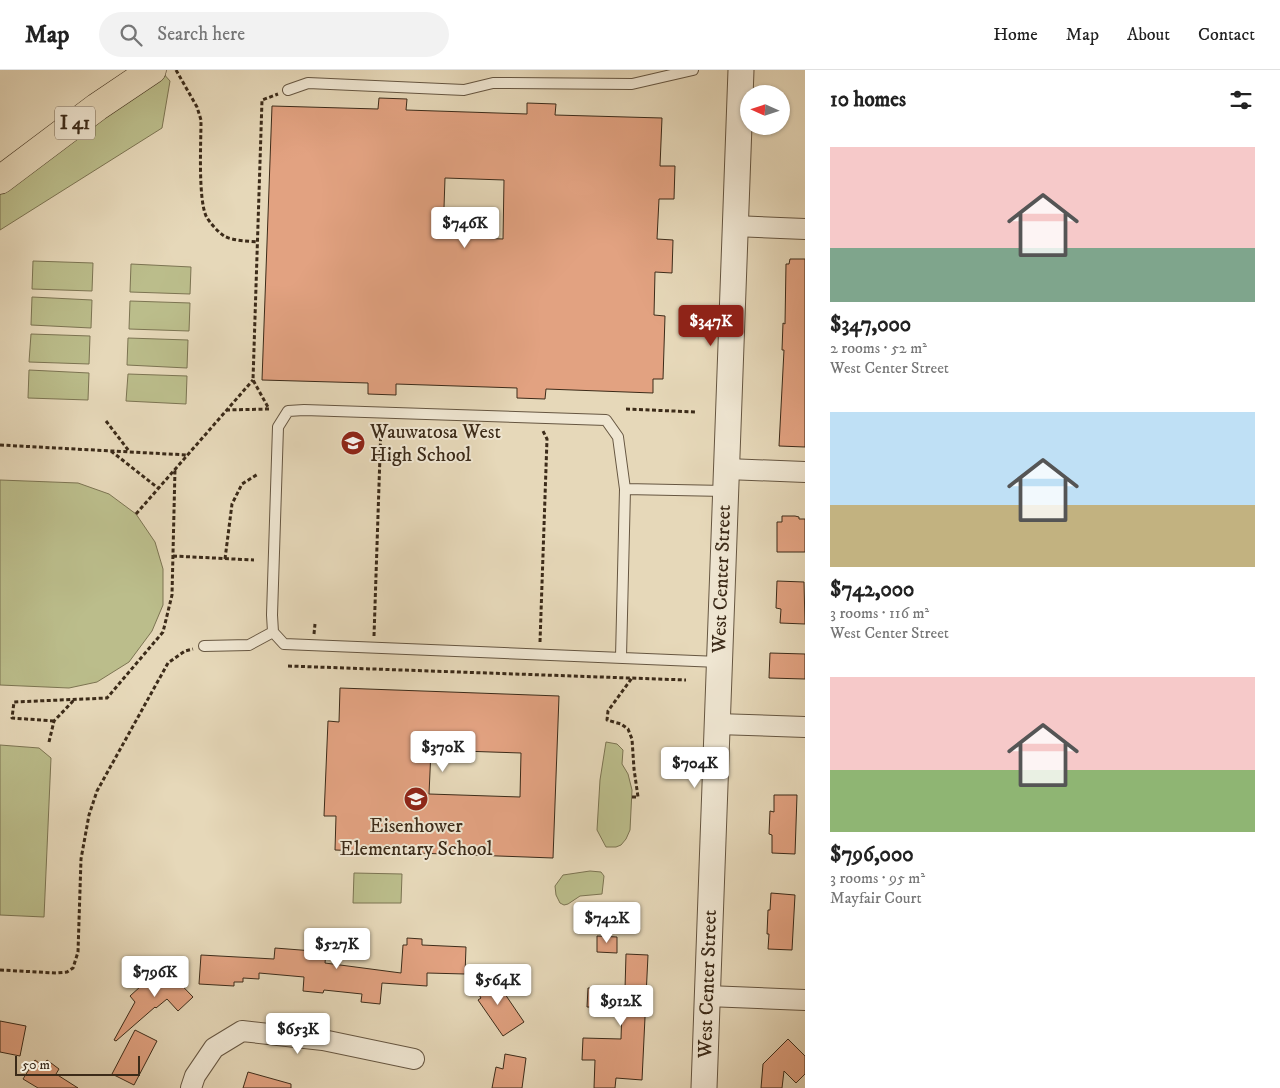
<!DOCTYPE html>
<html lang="en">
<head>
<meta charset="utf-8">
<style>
  :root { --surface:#fff; --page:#f2f2f2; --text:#222; --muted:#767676; --line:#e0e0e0; --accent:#8f2418 }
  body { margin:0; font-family:"IM FELL DW Pica",serif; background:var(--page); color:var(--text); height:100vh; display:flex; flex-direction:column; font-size:19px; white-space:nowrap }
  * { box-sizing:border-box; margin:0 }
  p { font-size:16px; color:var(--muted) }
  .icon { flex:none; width:28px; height:28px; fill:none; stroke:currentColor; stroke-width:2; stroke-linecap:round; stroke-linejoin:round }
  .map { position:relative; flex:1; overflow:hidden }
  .panel { display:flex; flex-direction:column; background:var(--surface); width:475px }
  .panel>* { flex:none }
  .needle { width:32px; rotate:273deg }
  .controls { position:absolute; left:740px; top:15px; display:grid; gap:10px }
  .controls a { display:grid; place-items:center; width:50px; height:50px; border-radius:50%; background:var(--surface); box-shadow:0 1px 4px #0004; font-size:25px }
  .scale { position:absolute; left:15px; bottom:12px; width:125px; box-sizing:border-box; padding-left:5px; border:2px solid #3c2b19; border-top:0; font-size:14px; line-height:18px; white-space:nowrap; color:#3c2b19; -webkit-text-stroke:4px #efe6d2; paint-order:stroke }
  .price { position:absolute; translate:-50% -42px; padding:0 11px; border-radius:5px; background:#fff; color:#222; font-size:16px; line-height:32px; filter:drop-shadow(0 1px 2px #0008) }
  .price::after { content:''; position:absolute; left:50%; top:30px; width:15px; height:11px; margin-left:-8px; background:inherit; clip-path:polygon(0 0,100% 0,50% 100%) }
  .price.active { background:var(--accent); color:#fff }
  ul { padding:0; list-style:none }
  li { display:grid; align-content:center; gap:10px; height:265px; padding:0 25px }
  li span { display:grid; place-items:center; height:155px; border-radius:0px; color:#555 }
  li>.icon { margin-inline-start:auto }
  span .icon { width:90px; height:90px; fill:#fffc; stroke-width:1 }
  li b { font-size:21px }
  h2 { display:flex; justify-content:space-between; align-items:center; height:60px; padding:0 25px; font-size:21px }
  header { display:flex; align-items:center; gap:30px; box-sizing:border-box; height:70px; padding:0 25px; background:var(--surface); border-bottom:1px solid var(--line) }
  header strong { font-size:24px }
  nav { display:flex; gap:28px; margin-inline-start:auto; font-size:18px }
  .search { width:350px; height:45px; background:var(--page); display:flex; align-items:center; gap:12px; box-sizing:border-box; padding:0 18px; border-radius:28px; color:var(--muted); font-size:19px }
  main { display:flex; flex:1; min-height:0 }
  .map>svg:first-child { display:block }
  .green { fill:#bbbd8b; stroke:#7c7452 }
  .building { fill:#e2a281; stroke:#3c2b19; fill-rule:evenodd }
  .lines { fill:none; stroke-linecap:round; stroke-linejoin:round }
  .service-casing { stroke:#665641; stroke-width:12 }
  .minor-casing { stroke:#665641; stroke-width:22 }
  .tertiary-casing { stroke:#665641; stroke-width:27 }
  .motorway-casing { stroke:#3c2b19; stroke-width:29 }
  .path { stroke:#3c2b19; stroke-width:3; stroke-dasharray:4 2.5; stroke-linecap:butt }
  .service { stroke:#efe6d2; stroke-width:10 }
  .minor { stroke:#efe6d2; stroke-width:20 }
  .tertiary { stroke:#efe6d2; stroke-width:25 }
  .motorway { stroke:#e6d8b9; stroke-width:28 }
  .labels { text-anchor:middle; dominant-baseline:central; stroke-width:4; stroke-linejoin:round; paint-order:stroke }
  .shield { fill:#efe6d2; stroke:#726350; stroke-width:1 }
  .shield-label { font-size:19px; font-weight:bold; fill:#3c2b19 }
  .poi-label { font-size:20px; fill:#3c2b19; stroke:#efe6d2; text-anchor:start }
  .street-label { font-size:20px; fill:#3c2b19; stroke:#efe6d2 }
</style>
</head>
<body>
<header>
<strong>Map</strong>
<div class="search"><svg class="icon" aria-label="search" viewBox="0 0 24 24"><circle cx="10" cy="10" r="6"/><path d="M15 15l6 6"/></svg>Search here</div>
<nav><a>Home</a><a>Map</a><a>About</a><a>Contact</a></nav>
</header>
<main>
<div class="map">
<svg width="805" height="1018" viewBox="0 0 805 1018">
  <rect width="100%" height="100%" fill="#e6d8b9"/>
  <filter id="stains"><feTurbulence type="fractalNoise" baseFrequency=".004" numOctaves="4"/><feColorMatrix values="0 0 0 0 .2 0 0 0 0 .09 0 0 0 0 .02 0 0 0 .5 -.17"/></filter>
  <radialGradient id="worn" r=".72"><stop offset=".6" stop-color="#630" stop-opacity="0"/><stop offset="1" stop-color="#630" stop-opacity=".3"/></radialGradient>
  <!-- green -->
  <path class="green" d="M162 2 170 11 162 58 0 160V120Z
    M33 191 93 193 92 221 32 219Z
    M131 194 191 197 190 224 130 222Z
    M32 227 92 230 91 258 31 255Z
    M130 231 190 233 189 261 129 259Z
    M31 264 90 266 89 294 29 292Z
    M128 268 188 270 187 298 127 295Z
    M29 300 89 303 88 330 28 328Z
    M128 304 187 306 186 334 126 331Z
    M0 410 78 413 109 424 136 444 155 472 163 499V535L152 561 129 592 97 612 69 618 0 615Z
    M606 672 617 674 623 680 622 694 628 704 632 720 630 760 626 769 621 775 616 777H606L597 760 600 710Z
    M0 675 39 678 51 688 44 847 0 845Z
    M590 801 601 802 604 806 602 824 580 826 568 834 564 835 560 833 556 825 555 816 563 805Z
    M354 803 402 804 401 833H353Z"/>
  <!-- building -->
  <path class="building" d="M379 28 407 29 406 40 527 44V33L556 34 555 45 662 48 660 96H675L674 129H659L657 169 673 170 672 203 655 202 654 245 665 246 663 309H653V323L546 319 545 329 517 328V318L396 314V325L368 324V313L262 310 272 36 378 39ZM445 108 504 110 503 169 443 167Z
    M790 189H805V377L779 376 784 280H782L783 253 785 254 786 194H789Z
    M782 446H795L799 447V449H805V482H777V452H782Z
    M777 511 804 512 805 554 780 553 781 539 776 538Z
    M770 583 805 584V609L769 608Z
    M340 618 559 626 553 788 335 780 336 746H324L328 651 339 652ZM431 680 521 683 520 727 429 724Z
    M774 725H797L795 784 772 783V765L769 764 770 741 774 742Z
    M771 823 795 825 792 880 768 879 769 864H767L768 840H770Z
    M597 866 617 867V883L597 882Z
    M407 868 422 869V875L466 877 465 904 427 903V916L382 913 380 934 361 932 362 924 324 920 323 923 303 921 304 907 259 903V909L243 908V912H234V916L199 914 201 885 274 889 275 878 326 882 325 893 401 903 403 875H407Z
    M626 884 648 885 642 1010 616 1008 615 1018H594L595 990H582L583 968 621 969 622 938 587 937 588 918 625 919Z
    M163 896 193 927 178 941 167 929 156 938 155 937 116 971 114 970 135 932 130 926Z
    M492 905 524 952 503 966 478 930 481 928 474 917Z
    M0 951 26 956 20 986 0 982Z
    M135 960 157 971 134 1015 112 1004Z
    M788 969 805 986V1004L796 1013 784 1001 782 1018H761L763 994Z
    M505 984 526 988 522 1018H492L496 997 503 999Z
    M35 990 43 996 47 990 59 999 56 1004 78 1018H38L23 1009Z
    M248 1002 291 1014V1018H243Z"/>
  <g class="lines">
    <defs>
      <path id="service" d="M288 20 308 13 464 20 493 13 632 14 693 0
        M625 419 725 421
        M204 576 249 575 273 562
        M621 587 625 419 618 367 606 350 304 340 288 341 278 357 272 545 273 562 284 574 719 592"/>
      <path id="minor" d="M734 156 805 159
        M727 399 805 402
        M717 654 805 657
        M707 926 805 930
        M191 1018 195 1006 214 978 242 961 323 970 414 989"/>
      <path id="tertiary" d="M704 1018 741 0"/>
      <path id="motorway" d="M0 110 97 37 152 0"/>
    </defs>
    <!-- service casing -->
    <use href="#service" class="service-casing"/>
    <!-- minor casing -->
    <use href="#minor" class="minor-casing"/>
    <!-- tertiary casing -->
    <use href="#tertiary" class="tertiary-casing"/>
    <!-- motorway casing -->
    <use href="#motorway" class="motorway-casing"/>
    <!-- path -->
    <path class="path" d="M176 0 197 37 201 50C201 73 198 127 206 146 210 153 217 161 224 166 233 171 248 171 258 172
      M626 339 696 342
      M226 340 269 339 253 310 262 30 278 24
      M106 351 129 381
      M0 375 187 385
      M111 381 158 418
      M136 444 253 310
      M173 486 254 490
      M225 489 232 434 242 414 258 404
      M314 564 315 554
      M374 566 381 355
      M540 572 547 369 542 359
      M288 596 686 610
      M54 651 12 648 14 632 107 628 163 562 172 525 175 399
      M49 672 54 651 75 629
      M632 727H638L634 699 632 669 628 659 621 654 607 650 608 641 632 608
      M0 900 56 903 67 902 73 898 78 882 81 789 89 745 97 721 168 593 185 581 193 579"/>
    <!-- service -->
    <use href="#service" class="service"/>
    <!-- minor -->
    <use href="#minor" class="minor"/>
    <!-- tertiary -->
    <use href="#tertiary" class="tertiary"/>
    <!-- motorway -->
    <use href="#motorway" class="motorway"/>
  </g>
  <!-- icons -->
  <defs>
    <symbol id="school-disc" viewBox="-11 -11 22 22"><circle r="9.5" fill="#8f2418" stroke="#efe6d2"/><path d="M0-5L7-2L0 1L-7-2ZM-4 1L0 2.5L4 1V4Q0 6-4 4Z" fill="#fff"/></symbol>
  </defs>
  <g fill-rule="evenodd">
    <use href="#school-disc" x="339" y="359" width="28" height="28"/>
    <use href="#school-disc" x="402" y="715" width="28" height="28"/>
  </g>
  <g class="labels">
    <!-- shield labels -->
    <rect class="shield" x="55" y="36.5" width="40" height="33" rx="4"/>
    <g class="shield-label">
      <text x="75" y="53">I 41</text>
    </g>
    <!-- poi labels -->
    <g class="poi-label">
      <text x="370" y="362">Wauwatosa West<tspan x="370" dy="23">High School</tspan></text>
      <text x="416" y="756" text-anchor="middle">Eisenhower<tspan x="416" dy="23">Elementary School</tspan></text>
    </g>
    <!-- street labels -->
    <g class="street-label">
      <text transform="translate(722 509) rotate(-88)">West Center Street</text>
      <text transform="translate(708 914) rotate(-88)">West Center Street</text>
    </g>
  </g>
  <rect width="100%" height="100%" filter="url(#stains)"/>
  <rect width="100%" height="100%" fill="url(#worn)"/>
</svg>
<div class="controls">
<a><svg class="needle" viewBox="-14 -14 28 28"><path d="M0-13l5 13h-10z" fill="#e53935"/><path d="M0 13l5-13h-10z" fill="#767676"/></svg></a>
</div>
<div class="scale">50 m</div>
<b class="price" style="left:465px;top:179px">$746K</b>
<b class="price active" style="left:711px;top:277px">$347K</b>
<b class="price" style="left:443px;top:703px">$370K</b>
<b class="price" style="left:695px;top:719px">$704K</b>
<b class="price" style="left:607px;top:874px">$742K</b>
<b class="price" style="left:337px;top:900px">$527K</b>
<b class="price" style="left:155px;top:928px">$796K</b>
<b class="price" style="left:498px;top:936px">$564K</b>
<b class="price" style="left:621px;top:957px">$912K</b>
<b class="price" style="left:298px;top:985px">$653K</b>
</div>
<section class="panel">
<h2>10 homes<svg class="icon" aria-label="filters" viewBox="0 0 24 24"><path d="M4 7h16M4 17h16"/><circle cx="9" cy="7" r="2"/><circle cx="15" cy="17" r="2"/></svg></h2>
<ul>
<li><span style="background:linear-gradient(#f6c9c9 65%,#7fa58c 0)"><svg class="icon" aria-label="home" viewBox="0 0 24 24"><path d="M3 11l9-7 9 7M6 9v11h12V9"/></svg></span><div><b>$347,000</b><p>2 rooms · 52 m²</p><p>West Center Street</p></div></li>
<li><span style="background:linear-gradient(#bfe0f5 60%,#c2b280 0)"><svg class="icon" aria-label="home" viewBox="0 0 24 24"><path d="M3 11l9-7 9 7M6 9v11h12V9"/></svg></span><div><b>$742,000</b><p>3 rooms · 116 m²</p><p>West Center Street</p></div></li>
<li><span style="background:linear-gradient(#f6c9c9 60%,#8fb573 0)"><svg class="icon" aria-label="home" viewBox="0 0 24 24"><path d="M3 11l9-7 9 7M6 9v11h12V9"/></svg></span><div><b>$796,000</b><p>3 rooms · 95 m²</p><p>Mayfair Court</p></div></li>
</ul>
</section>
</main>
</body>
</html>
